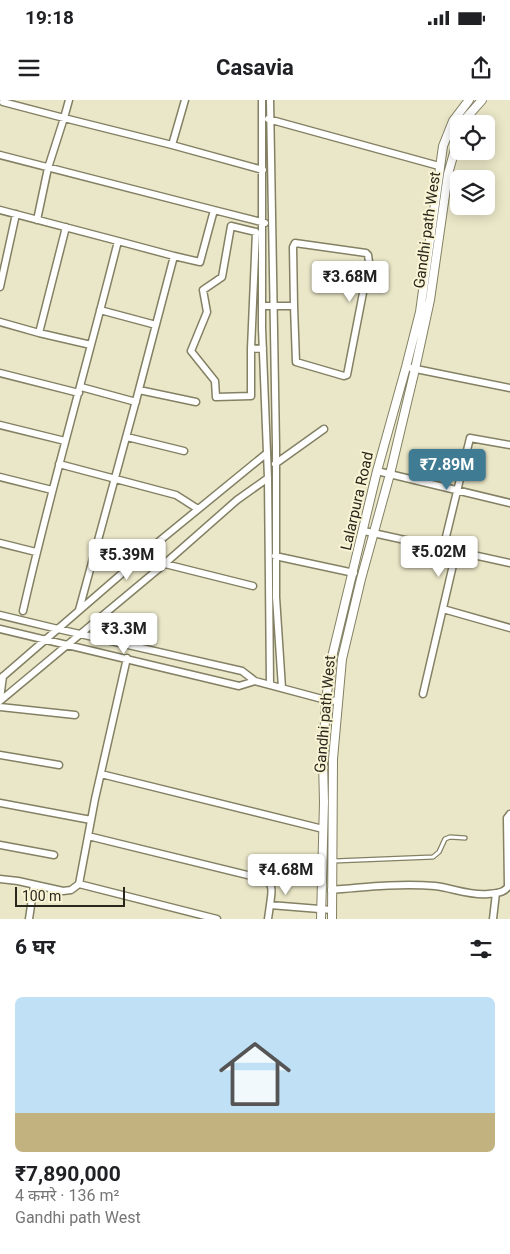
<!DOCTYPE html>
<html lang="hi">
<head>
<meta charset="utf-8">
<style>
  :root { --surface:#fff; --page:#f2f2f2; --text:#202124; --muted:#757577; --line:#e0e0e0; --accent:#3f7c93 }
  body { margin:0; font-family:Roboto,"Noto Sans Devanagari",sans-serif; background:var(--page); color:var(--text); height:100vh; display:flex; flex-direction:column; font-size:19px; white-space:nowrap }
  * { box-sizing:border-box; margin:0 }
  p { font-size:16px; color:var(--muted) }
  .icon { flex:none; width:28px; height:28px; fill:none; stroke:currentColor; stroke-width:2; stroke-linecap:round; stroke-linejoin:round }
  .map { position:relative; height:819px; overflow:hidden }
  .details { display:flex; flex-direction:column; background:var(--surface); flex:1 }
  .details>* { flex:none }
  .tools { position:absolute; left:450px; top:15px; display:grid; gap:10px }
  .tools a { display:grid; place-items:center; width:45px; height:45px; border-radius:8px; background:var(--surface); box-shadow:0 2px 12px #0003; font-size:25px }
  .scale { position:absolute; left:15px; bottom:12px; width:110px; box-sizing:border-box; padding-left:5px; border:2px solid #29271c; border-top:0; font-size:14px; line-height:18px; white-space:nowrap; color:#29271c; -webkit-text-stroke:4px #f8f4d5; paint-order:stroke }
  .price { position:absolute; translate:-50% -42px; padding:0 11px; border-radius:5px; background:#fff; color:#222; font-size:16px; line-height:32px; filter:drop-shadow(0 1px 2px #0008) }
  .price::after { content:''; position:absolute; left:50%; top:30px; width:15px; height:11px; margin-left:-8px; background:inherit; clip-path:polygon(0 0,100% 0,50% 100%) }
  .price.active { background:var(--accent); color:#fff }
  ul { padding:0; list-style:none }
  li { display:grid; align-content:center; gap:10px; height:265px; padding:0 15px }
  li+li { border-top:1px solid var(--line) }
  li span { display:grid; place-items:center; height:155px; border-radius:8px; color:#555 }
  li>.icon { margin-inline-start:auto }
  span .icon { width:90px; height:90px; fill:#fffc; stroke-width:1 }
  li b { font-size:21px }
  h2 { display:flex; justify-content:space-between; align-items:center; height:60px; padding:0 15px; font-size:21px }
  .status { display:flex; justify-content:space-between; align-items:center; height:35px; padding:0 25px; background:var(--surface); direction:ltr }
  .status svg { height:14px; fill:currentColor }
  header { display:flex; justify-content:space-between; align-items:center; height:65px; padding:0 15px; background:var(--surface); font-size:22px; font-weight:700 }
  .map>svg:first-child { display:block }
  .lines { fill:none; stroke-linecap:round; stroke-linejoin:round }
  .service-casing { stroke:#838064; stroke-width:5.5 }
  .minor-casing { stroke:#838064; stroke-width:9 }
  .tertiary-casing { stroke:#838064; stroke-width:10 }
  .service { stroke:#fff; stroke-width:3 }
  .minor { stroke:#fff; stroke-width:6 }
  .tertiary { stroke:#fff; stroke-width:8 }
  .labels { text-anchor:middle; dominant-baseline:central; stroke-width:4; stroke-linejoin:round; paint-order:stroke }
  .street-label { font-size:15px; fill:#29271c; stroke:#f8f4d5 }
</style>
</head>
<body>
<div class="status"><b>19:18</b><svg viewBox="0 0 49 12"><path d="M0 12V9h3v3zM5 12V6h3v6zM10 12V3h3v9zM15 12V0h3v12zM26 1h20v11H26zM47 4h2v5h-2z"/></svg></div>
<header><svg class="icon" aria-label="menu" viewBox="0 0 24 24"><path d="M4 6h16M4 12h16M4 18h16"/></svg>Casavia<svg class="icon" aria-label="share" viewBox="0 0 24 24"><path d="M12 15V3M7 8l5-5 5 5M5 13v7h14v-7"/></svg></header>
<div class="map">
<svg width="510" height="819" viewBox="0 0 510 819">
  <rect width="100%" height="100%" fill="#eae7c8"/>
  <g class="lines">
    <defs>
      <path id="service" d="M334 761 433 757 439 752 445 739 450 737 465 738"/>
      <path id="minor" d="M69 0 64 18 172 45 185 0
        M262 0V228L268 378 270 585
        M270 0 276 346V497L282 588
        M3 2 64 18 48 68 37 120
        M268 19 439 66
        M172 45 263 70
        M0 55 214 110
        M0 110 118 141
        M66 127 39 233 91 245
        M0 187 16 114
        M262 206H294L293 147 295 143 366 153 368 155 369 162 347 275 344 276 296 262 294 206
        M100 210 156 225
        M0 222 39 233
        M251 249 256 132 231 126 222 177 203 190 207 212 191 251 215 281 216 297 251 296V249L263 248
        M411 268 510 288
        M0 273 79 293
        M81 287 136 302
        M139 290 196 302
        M0 325 65 341
        M127 337 184 351
        M59 364 176 395 198 409
        M275 364 324 329
        M377 371 510 403
        M0 377 52 390
        M364 431 510 463
        M0 443 36 452
        M443 449 470 338 510 345
        M275 456 354 473
        M165 464 253 486
        M443 509 510 528
        M79 510 137 297 174 156 200 162 214 110 265 123
        M23 511C51 387 87 265 118 141L174 156
        M0 515 58 529 242 571 255 581 326 600 337 601
        M0 529 239 586 255 581
        M0 579 163 438 267 353
        M423 594 456 452
        M0 599 3 576
        M0 601 162 466 237 400 268 378
        M0 607 75 615
        M0 655 59 665
        M101 674 323 729
        M0 703 91 720
        M88 736 264 779C275 784 271 795 270 805
        M0 745 54 755
        M0 779 18 781 63 791 71 790 79 784 95 699 127 558
        M79 784 217 819
        M508 786 507 718 510 714
        M331 790C365 787 401 783 435 786 452 788 471 796 488 794 498 793 506 793 510 783
        M29 819 34 785
        M268 819 270 805 332 810
        M493 819 496 793"/>
      <path id="tertiary" d="M464 24 467 17 482 0
        M321 819 324 702 323 661 326 600 332 557 377 371 406 267 420 212 443 46 453 21 469 0
        M332 819 333 659 342 559 361 479 390 374 415 269 430 200 448 74 459 35"/>
    </defs>
    <!-- service casing -->
    <use href="#service" class="service-casing"/>
    <!-- minor casing -->
    <use href="#minor" class="minor-casing"/>
    <!-- tertiary casing -->
    <use href="#tertiary" class="tertiary-casing"/>
    <!-- service -->
    <use href="#service" class="service"/>
    <!-- minor -->
    <use href="#minor" class="minor"/>
    <!-- tertiary -->
    <use href="#tertiary" class="tertiary"/>
  </g>
  <g class="labels">
    <!-- street labels -->
    <g class="street-label">
      <text transform="translate(427 130) rotate(-82)">Gandhi path West</text>
      <text transform="translate(357 401) rotate(-77)">Lalarpura Road</text>
      <text transform="translate(325 614) rotate(-85)">Gandhi path West</text>
    </g>
  </g>
</svg>
<div class="tools">
<a><svg class="icon" aria-label="locate" viewBox="0 0 24 24"><circle cx="12" cy="12" r="6"/><path d="M12 2v4M12 18v4M2 12h4M18 12h4"/></svg></a>
<a><svg class="icon" aria-label="layers" viewBox="0 0 24 24"><path d="M12 4l9 5-9 5-9-5zM3 14l9 5 9-5"/></svg></a>
</div>
<div class="scale">100 m</div>
<b class="price" style="left:350px;top:203px">₹3.68M</b>
<b class="price active" style="left:447px;top:391px">₹7.89M</b>
<b class="price" style="left:439px;top:478px">₹5.02M</b>
<b class="price" style="left:127px;top:481px">₹5.39M</b>
<b class="price" style="left:124px;top:555px">₹3.3M</b>
<b class="price" style="left:286px;top:796px">₹4.68M</b>
</div>
<section class="details">
<h2>6 घर<svg class="icon" aria-label="filters" viewBox="0 0 24 24"><path d="M4 7h16M4 17h16"/><circle cx="9" cy="7" r="2"/><circle cx="15" cy="17" r="2"/></svg></h2>
<ul>
<li><span style="background:linear-gradient(#bfe0f5 75%,#c2b280 0)"><svg class="icon" aria-label="home" viewBox="0 0 24 24"><path d="M3 11l9-7 9 7M6 9v11h12V9"/></svg></span><div><b>₹7,890,000</b><p>4 कमरे · 136 m²</p><p>Gandhi path West</p></div></li>
</ul>
</section>
</body>
</html>
